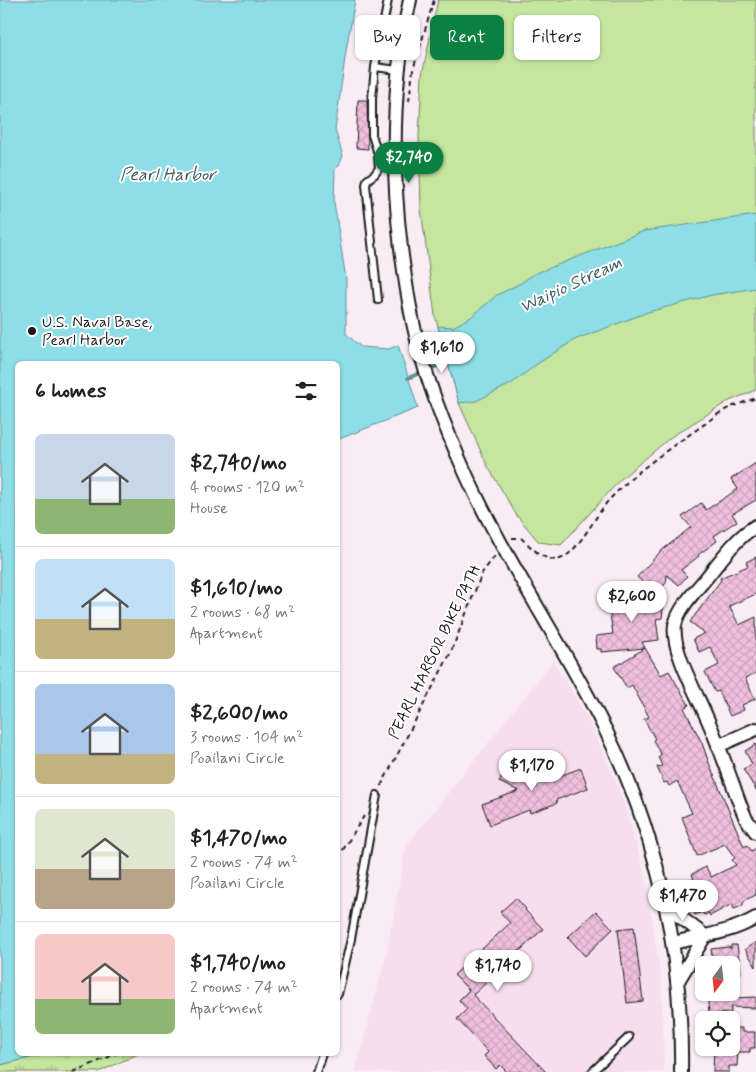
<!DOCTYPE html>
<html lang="en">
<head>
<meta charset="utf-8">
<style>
  :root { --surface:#fff; --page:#f2f2f2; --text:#222; --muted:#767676; --line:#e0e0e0; --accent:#0b8043 }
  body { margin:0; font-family:Mynerve,sans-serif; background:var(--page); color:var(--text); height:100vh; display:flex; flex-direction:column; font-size:19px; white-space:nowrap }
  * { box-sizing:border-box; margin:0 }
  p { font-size:16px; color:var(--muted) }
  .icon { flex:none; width:28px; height:28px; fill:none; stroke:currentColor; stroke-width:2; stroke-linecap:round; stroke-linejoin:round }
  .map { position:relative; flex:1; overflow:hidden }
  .details { position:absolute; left:15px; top:361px; width:325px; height:695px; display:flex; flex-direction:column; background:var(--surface); border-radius:8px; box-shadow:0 1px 4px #0004 }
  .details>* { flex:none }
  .hud { position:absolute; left:355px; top:15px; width:325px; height:45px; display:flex; gap:10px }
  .needle { width:32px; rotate:195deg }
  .controls { position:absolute; left:695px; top:956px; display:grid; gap:10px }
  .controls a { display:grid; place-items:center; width:45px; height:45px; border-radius:8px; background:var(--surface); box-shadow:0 1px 4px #0004; font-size:25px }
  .price { position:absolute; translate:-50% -42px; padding:0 11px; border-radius:18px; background:#fff; color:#222; font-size:16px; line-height:32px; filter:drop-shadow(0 1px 2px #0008) }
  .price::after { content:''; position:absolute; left:50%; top:30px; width:15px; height:11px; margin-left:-8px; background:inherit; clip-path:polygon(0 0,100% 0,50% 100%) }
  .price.selected { background:var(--accent); color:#fff }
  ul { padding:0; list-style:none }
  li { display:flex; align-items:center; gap:15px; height:125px; padding:0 20px }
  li+li { border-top:1px solid var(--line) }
  li span { display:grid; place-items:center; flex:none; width:140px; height:100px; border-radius:8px; color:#555 }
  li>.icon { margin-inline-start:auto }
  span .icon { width:60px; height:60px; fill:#fffc; stroke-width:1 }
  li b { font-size:21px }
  h2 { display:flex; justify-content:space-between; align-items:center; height:60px; padding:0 20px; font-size:21px }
  .tag { padding:0 18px; border-radius:8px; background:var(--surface); box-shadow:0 1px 4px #0004; font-size:18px; line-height:45px }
  .tag.selected { background:var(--accent); color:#fff }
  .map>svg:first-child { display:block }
  .built { fill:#f7deee }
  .grass { fill:#c4e69f; stroke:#70815e }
  .park { fill:url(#park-tufts); stroke:#70815e }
  .water { fill:#8ddee7; stroke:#609096 }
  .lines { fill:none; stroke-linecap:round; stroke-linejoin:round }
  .stream { stroke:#609096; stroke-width:4 }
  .building { fill:url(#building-cross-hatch); stroke:#1c1c1c }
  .service-casing { stroke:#1c1c1c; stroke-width:10 }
  .minor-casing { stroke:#1c1c1c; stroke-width:16 }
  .path { stroke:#1c1c1c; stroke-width:2; stroke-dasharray:5 4; stroke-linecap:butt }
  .service { stroke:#fff; stroke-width:6 }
  .minor { stroke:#fff; stroke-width:12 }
  .poi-dot { fill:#1c1c1c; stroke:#fff; stroke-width:2 }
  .labels { text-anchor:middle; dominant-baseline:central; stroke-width:4; stroke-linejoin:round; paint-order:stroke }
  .poi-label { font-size:16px; fill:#1c1c1c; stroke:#fff; text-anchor:start }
  .street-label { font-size:16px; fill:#1c1c1c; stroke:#fff }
  .water-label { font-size:18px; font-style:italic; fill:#446063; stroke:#fff }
</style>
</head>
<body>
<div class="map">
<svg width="756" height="1072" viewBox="0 0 756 1072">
  <defs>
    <pattern id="park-tufts" width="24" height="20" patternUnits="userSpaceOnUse" patternTransform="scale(1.25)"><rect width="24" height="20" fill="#c4e69f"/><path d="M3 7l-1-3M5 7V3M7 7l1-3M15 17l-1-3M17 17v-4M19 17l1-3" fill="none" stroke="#a8c588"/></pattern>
    <pattern id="building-cross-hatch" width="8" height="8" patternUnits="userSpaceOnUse" patternTransform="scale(1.25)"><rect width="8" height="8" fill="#f0bfdf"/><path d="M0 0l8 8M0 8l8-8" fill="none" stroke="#cda4bf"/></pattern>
  </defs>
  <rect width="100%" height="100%" fill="#faecf5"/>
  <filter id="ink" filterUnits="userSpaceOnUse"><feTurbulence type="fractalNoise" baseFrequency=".02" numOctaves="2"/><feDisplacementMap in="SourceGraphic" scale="10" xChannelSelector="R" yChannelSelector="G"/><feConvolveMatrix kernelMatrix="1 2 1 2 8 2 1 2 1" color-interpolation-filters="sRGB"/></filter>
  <g filter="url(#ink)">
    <!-- built -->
    <path class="built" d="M553 661 585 713 614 776 629 819 646 878 662 986 664 1072H355L386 956 406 846Z"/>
    <!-- grass -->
    <path class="grass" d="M438 0H756V390L727 402 671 437 621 479 561 545 539 542 517 516 487 465 459 403 435 316 421 209 419 136 422 75Z"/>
    <!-- park -->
    <path class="park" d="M46 1054H138L99 1072H0V1065Z"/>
    <!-- water -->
    <path class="water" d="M0 0H355L346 51 335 130 343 156 339 166 335 169 334 202 346 279V334L361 347 389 349 398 345 418 408 339 439 338 441V364H18V1054H46L0 1065Z
      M756 215V288L712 295 648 312 574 340 537 364 511 384 476 401 459 403 438 326 453 327 471 317 497 295 521 283 534 274 644 231Z"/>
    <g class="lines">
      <!-- stream -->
      <path class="stream" d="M408 378 452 360"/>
    </g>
    <!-- building -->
    <path class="building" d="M358 100H367L368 149 356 148Z
      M756 463V500L732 514 737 521 714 536 717 541 698 555 699 556 681 570 687 576 679 585 667 575 666 583 656 594 637 577 660 552 691 527 682 517 701 503 706 510 738 489 731 479Z
      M756 557V594L729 606 739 625 756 617V673L745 678 755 699 742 705 744 710 730 716 719 691 715 692 705 672 719 665 710 647 699 652 693 639 705 633 690 622 721 580 720 578 748 566 746 562Z
      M620 592 655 596 652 599 664 600 662 618 656 619 659 640 642 642 645 648 601 652V649H597L596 636 613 634 610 614 612 600 619 601Z
      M645 648 661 675 669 671 683 695 689 705 684 708 702 743 709 763 744 847 747 845 752 851 756 848V895L745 900 742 906 734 909 732 904 710 916 709 913 704 915 702 912 695 915 683 883 694 879 692 874 706 867 711 877 736 865 732 860 735 858 725 844 697 856 682 817 692 813 677 781 669 786 667 782 664 783 657 767 662 766 658 757 661 755 653 740 655 739 644 719 649 717 632 685 627 688 614 667Z
      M756 744V790L743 769 752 764 745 751Z
      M539 762 546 781 581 768 588 788 556 800 557 803 530 813 529 810 490 825 482 804 519 791 499 782 505 769 512 772Z
      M516 898 526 909 525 910 543 929 473 995 546 1072H507L500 1065 496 1069 484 1056 488 1052 457 1019 467 1009 459 1000 469 990 454 975 510 923 500 912Z
      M596 911 613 929 585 956 568 937Z
      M634 927 643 1001 627 1003 618 929Z
      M756 942V967L745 949Z
      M731 945H737L741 973 731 975V965H713L711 949 729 947 731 949Z
      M707 992H730V998L756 997V1008L731 1007V1013L709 1014Z
      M731 1028H742V1032H755V1048H750V1052H738L737 1066H729V1072H713L714 1048H731Z"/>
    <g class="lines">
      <defs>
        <path id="service" d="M375 67 398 70
          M378 300 366 185 367 180 375 174 379 168 378 154 372 135V98L375 67 388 0
          M338 994 351 939 377 795
          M316 1072 322 1054
          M592 1072 629 1037"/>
        <path id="minor" d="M410 0C392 82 391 165 401 248 405 280 410 313 418 344 429 387 446 430 465 472 505 561 563 643 606 731 658 837 683 954 681 1072
          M756 526C737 537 724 556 711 572 699 588 679 606 675 625 671 650 697 694 707 718 720 747 730 777 741 807L746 819 756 832
          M718 746 756 729
          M666 906 705 936 678 981
          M673 943C702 936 730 933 756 918"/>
      </defs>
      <!-- service casing -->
      <use href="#service" class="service-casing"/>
      <!-- minor casing -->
      <use href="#minor" class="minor-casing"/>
      <!-- path -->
      <path class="path" d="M409 101 413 70 434 0
        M512 538H521C531 547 545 563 560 559 578 553 596 514 609 500 635 472 667 450 699 428 709 421 719 412 731 407 739 404 748 401 756 398
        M381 786 451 652 482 573 495 556
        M338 858 364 816
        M73 1072 116 1054"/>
      <!-- service -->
      <use href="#service" class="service"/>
      <!-- minor -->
      <use href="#minor" class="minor"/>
    </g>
  </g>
  <!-- markers -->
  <circle class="poi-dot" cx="32" cy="331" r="5"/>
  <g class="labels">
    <!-- poi labels -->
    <g class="poi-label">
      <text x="42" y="322">U.S. Naval Base,<tspan x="42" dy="18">Pearl Harbor</tspan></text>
    </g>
    <!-- street labels -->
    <g class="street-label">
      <text transform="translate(435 652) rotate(-64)">PEARL HARBOR BIKE PATH</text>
    </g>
    <!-- water labels -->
    <g class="water-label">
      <text x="168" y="175">Pearl Harbor</text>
      <text transform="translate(571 285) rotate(-25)">Waipio Stream</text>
    </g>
  </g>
</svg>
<div class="controls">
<a><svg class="needle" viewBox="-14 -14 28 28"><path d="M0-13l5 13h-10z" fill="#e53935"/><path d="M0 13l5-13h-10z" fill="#767676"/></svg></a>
<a><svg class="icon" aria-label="locate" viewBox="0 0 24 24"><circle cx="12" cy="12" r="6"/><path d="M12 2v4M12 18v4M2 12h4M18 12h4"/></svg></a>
</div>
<b class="price selected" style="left:409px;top:184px">$2,740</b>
<b class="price" style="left:442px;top:374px">$1,610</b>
<b class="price" style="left:632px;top:623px">$2,600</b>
<b class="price" style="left:532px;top:792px">$1,170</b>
<b class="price" style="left:683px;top:922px">$1,470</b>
<b class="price" style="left:498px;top:992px">$1,740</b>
<div class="hud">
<a class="tag">Buy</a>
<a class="tag selected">Rent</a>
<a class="tag">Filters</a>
</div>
<section class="details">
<h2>6 homes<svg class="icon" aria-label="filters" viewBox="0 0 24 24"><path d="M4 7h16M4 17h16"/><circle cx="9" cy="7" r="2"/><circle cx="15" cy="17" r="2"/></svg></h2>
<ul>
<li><span style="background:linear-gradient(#c9d6e8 65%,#8fb573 0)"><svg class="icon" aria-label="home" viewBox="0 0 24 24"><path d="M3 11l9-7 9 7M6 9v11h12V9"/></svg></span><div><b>$2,740/mo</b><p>4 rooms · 120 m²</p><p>House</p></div></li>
<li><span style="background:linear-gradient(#bfe0f5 60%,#c2b280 0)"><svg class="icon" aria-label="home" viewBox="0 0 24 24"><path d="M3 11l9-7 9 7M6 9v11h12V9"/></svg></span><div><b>$1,610/mo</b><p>2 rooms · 68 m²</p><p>Apartment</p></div></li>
<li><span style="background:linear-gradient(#a9c7e8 70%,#c2b280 0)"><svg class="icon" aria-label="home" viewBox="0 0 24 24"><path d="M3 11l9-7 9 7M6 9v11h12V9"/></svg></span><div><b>$2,600/mo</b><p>3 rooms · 104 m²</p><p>Poailani Circle</p></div></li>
<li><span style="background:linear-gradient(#dfe7d0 60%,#b9a48a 0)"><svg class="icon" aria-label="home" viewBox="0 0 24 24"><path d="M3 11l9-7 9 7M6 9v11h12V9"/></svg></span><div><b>$1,470/mo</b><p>2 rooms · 74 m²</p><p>Poailani Circle</p></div></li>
<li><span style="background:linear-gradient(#f6c9c9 65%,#8fb573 0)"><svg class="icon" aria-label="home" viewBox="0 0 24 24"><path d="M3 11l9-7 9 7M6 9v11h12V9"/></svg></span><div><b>$1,740/mo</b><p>2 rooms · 74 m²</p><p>Apartment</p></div></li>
</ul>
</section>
</div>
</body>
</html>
